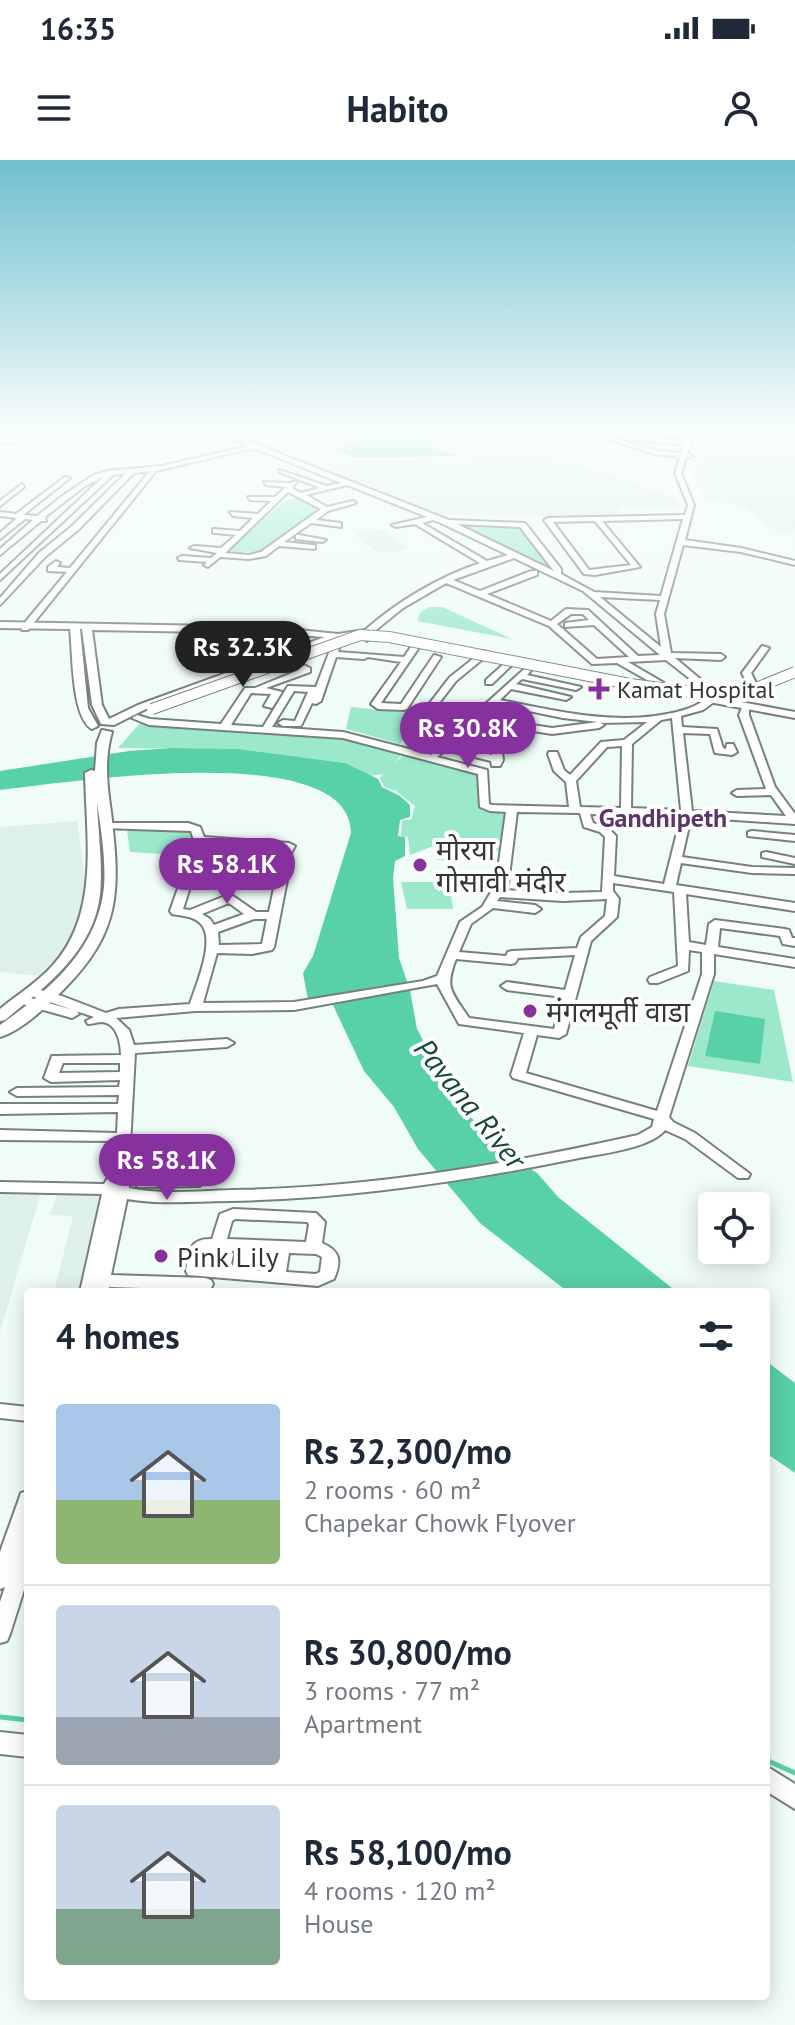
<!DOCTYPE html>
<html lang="en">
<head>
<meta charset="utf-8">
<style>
  :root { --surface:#fff; --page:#f2f2f3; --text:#1f2937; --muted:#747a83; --line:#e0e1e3; --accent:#86319e }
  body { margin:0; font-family:"PT Sans","Noto Sans Devanagari",sans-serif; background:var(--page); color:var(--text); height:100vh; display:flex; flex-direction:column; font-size:30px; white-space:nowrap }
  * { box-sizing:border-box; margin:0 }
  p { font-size:26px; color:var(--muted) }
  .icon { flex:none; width:44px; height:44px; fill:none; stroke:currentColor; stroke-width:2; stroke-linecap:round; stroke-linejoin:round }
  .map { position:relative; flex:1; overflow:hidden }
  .sheet { position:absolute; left:24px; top:1128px; width:746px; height:712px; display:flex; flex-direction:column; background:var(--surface); border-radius:8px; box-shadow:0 4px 20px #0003 }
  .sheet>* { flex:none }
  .fabs { position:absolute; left:698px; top:1032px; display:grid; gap:16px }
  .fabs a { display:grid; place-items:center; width:72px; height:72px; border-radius:8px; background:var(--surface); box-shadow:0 4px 20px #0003; font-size:40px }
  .price { position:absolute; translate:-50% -68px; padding:0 18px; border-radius:28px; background:var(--accent); color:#fff; font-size:26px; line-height:52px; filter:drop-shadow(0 2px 4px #0008) }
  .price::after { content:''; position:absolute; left:50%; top:48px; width:24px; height:18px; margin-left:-12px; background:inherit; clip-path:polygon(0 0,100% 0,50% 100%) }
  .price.on { background:#222; color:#fff }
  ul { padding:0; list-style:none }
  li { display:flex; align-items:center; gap:24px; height:200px; padding:0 32px }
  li+li { border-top:2px solid var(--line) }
  li span { display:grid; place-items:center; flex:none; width:224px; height:160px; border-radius:8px; color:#555 }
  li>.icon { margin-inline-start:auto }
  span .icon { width:96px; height:96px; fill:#fffc; stroke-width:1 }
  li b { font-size:34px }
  h2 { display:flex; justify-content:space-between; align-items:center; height:96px; padding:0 32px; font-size:34px }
  .status { display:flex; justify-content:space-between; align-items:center; height:56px; padding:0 40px; background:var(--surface); direction:ltr }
  .status svg { height:22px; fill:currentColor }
  header { display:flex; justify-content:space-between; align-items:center; height:104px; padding:0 32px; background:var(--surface); font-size:36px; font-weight:700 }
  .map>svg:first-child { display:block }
  .built { fill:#def1e8 }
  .green { fill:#9be8cb }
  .forest { fill:#54cda4 }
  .water { fill:#58d0a8 }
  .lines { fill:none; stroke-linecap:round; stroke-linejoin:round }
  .stream { stroke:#58d0a8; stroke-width:5 }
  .minor-casing { stroke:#76807c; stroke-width:4 }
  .major-casing { stroke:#76807c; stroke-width:4 }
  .minor { fill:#fff; fill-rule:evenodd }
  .major { fill:#fff; fill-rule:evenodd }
  .major-bridge-casing { stroke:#76807c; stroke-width:12; stroke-linecap:butt }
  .major-bridge { stroke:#fff; stroke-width:10 }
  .poi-dot { fill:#86319e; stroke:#fff; stroke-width:3 }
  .labels { text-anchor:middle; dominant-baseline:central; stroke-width:8; stroke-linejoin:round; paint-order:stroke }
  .far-poi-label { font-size:24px; fill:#323634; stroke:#fff; text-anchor:start }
  .far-neighbourhood-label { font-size:26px; font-weight:bold; fill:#5e346a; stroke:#fff }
  .poi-label { font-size:28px; fill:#323634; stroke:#fff; text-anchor:start }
  .water-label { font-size:30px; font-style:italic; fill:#154838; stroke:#fff }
</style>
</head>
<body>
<div class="status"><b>16:35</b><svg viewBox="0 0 49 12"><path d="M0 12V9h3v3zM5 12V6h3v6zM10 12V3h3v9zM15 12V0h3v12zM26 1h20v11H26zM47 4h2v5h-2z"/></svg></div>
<header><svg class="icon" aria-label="menu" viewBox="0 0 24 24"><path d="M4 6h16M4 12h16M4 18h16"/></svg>Habito<svg class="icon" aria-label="person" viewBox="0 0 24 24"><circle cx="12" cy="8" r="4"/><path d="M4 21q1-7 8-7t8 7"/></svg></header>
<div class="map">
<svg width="795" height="1865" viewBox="0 0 795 1865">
  <rect width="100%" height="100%" fill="#f0fcf7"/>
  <!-- built -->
  <path class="built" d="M706 272H795V371L780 373 744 347 705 338 693 318 698 292Z
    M449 278 507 280 673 337 681 347H618L622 358 431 354 304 307 331 300 469 299 439 285Z
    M377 370 384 371 408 387 395 393 378 392 363 383 356 373Z
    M77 661 87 729 82 753 68 788 39 816 0 812V667Z
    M0 1031 41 1032 0 1172Z
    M58 1031 105 1032 80 1132H54L73 1056 50 1055Z"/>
  <!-- green -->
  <path class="green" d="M302 336 329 348 259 392H226L285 341Z
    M450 362 521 364 558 413Z
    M429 447H442L512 479 417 461 420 453Z
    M351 547 419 554 400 584 346 569Z
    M140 563 340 576 403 592 395 603 405 593 477 613 482 650 505 654 501 691 459 693 454 700H437L436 685 410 695 408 677 401 676 402 660H411L415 646 396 631 384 627 380 618 383 614 370 616 345 603 239 589 118 588Z
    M199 670 196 696 130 692 127 671Z
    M401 722H449L453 749H407Z
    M714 821 774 830 793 922 688 906Z"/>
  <!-- forest -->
  <path class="forest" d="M344 272H476L488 276 434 278 431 286 457 296 356 298 333 289 355 283Z"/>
  <!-- water -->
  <path class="water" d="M171 588 239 589 345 603 378 619 382 627 400 636 410 645V657L400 660 398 676 405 677V696L395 701 393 718 399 798 410 830 417 869 455 940 490 978 538 1014 558 1037 677 1132H568L480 1063 418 989 394 947 364 911 333 845 308 840 303 813 313 796 351 673C351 576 60 624 0 630V611L129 591Z
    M715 851 765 859 760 904 705 896Z
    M766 1201 795 1223V1313L766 1293Z"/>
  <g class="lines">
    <!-- stream -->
    <path class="stream" d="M0 1557 28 1560
      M766 1600 795 1613"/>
    <defs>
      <path id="minor" d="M216 272H225L449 360 525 363 561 409V414L594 432 661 436 683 359 602 361 640 407 595 415 584 414 544 360 548 358 685 355 688 345 675 313 680 297 655 294 585 272H595L658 291 681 293 684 285 631 279 634 277 685 281 688 272H694L687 294 693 296 686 298 681 313 694 345 685 380 741 388 795 401V405L741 392 683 385 664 454 671 493 721 494 725 497 721 500 675 498 711 528V532L708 533 666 500 628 502 664 523 666 525 661 528 617 503 592 504 549 466 446 423 403 448 371 474V478L367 481 363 478 364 471C398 441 437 418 480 403L415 364 396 367 392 365 427 357 347 325 306 335 327 347 353 341 356 343 328 351 316 360 341 363V367L311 363 284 382 312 385H315V389L279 386 266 396 249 399 220 397 208 407 204 405 207 402 179 400 178 398 182 396 211 398 217 393 190 388 194 386 221 388 236 375 216 373H213V369L240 371 253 358 233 356 230 352 258 354 271 341 250 340 248 337H275L286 327 266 325 264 322 290 323 297 321 292 328 300 333 320 328 279 312V310L327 326 341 323 254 288 156 311 28 470H22V466L67 412 48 411V407L56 401 60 403 57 407 70 408 150 311 134 313 78 370 45 397 0 445V438L39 393 72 366 126 313 113 315 0 420V414L103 317 85 326 45 357 46 361H41L0 395V389L33 360 25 359 0 379V373L17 358 0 356V352L16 354 65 317 70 318 23 355 37 356 65 334 94 315 108 311 161 306 249 286ZM288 332 321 349 261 392 249 395 225 393ZM433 360 443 364 508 395 487 401 422 363ZM595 361 631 405 589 410 553 362ZM457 364 520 367 554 411ZM514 398 583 431 660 495 638 496 588 450 566 449 551 461 487 434 537 415V411H531L480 431 453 420ZM600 437 660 440 656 454 661 487ZM571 454H583L589 460 565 463V467L594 465 629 497 597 499 557 464Z
        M19 275 24 276 18 282 0 283V279H14Z
        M22 324 24 327 0 346V341Z
        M299 375 326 380 322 382 296 379V375Z
        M249 469H255L256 471 251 475 256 479 235 499 208 493ZM245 478 247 479 230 494 220 492Z
        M336 482 340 485 338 492 404 497 413 484H419L420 486 381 543 401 544 434 495 441 497 407 549 404 550 378 549 371 544 401 502 368 497 364 499 336 497 321 541 316 544 312 543 301 566H283L278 563 283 560 295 561 308 532 294 531 272 567 343 572 432 595V592L531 503 535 506 527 515 581 527 576 530 522 519 516 524 571 537 566 540 511 529 500 540C551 550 603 563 655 556 667 554 681 552 692 547 700 544 706 538 714 538V542L703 550 681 556 682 567 717 569 723 588 726 589 727 584H733L737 592 732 595 715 593 710 574 683 573 692 651 786 656 771 635 737 636 732 633 737 630 766 629 739 555 743 545H749V555L775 627 795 654V664L691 657 682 697 752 707 795 708V714L752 713 681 703 676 725 795 743V751L686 734 689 782 706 785 709 764 715 760 785 769 789 770 792 778H795V786L783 784 780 776 720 768 718 787 795 799V807L714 794V814L669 957 673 962 695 973 750 1014 748 1018H738L685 979 665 970C650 989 598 994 574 999 461 1022 346 1039 230 1041 196 1041 160 1045 127 1039L111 1115 205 1118 211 1120 213 1124 211 1128 205 1130 109 1127 108 1132H80L102 1034 0 1032V1022L104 1024 107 1019 114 1018 116 981 0 980V970L117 973 118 952 0 954V944H118L119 935 17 936 10 932 17 928 119 927 120 920 51 922 44 918 52 896 121 895C121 883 117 863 102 862 97 862 93 864 88 864L86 861 94 857 32 836 31 833 32 830 37 829 62 836 106 853 119 849 190 844C196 825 216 780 201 764 194 756 182 756 172 754L170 751 182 717 188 714 281 717 287 720 274 787 272 790 252 794 217 793 203 843 294 842 423 821 437 816 460 762 482 747 496 724 506 652 490 651 480 647 478 614 343 578 149 565 132 558 137 555 150 559 221 564 245 528H255L299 510 287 504V500H293L310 508V512L266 528 282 532 272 548 264 546 271 534 251 533 231 565 263 567 288 526 316 527 332 485ZM495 544 563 558 598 562 552 568 481 557ZM672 558 681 650 631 648 632 584 661 560ZM476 562 552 574 599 568 604 565 601 563 647 562 624 580 601 582 570 615 564 610 557 592H549L548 594 554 611 566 622 569 647 492 645 489 644 487 610 437 597 446 590 491 601 492 606H500L503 600 502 592 488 580 480 582 492 593V595L451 585ZM622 586 621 648 580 647 576 621 607 587ZM517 652 580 653 584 667 600 672 605 677 602 732 563 733 504 730 508 724ZM590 654 681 657 664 724 614 716 616 676 608 668 593 663ZM192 721 275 723 269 752H256L230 734 190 750 183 749ZM613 723 674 732 678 806 650 817 648 820 650 823H658L688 811 689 790 702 792V814L657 951 526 913 537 875 559 878 566 874 591 781 617 757 619 739 613 731ZM500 737 563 741 607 739 605 756 581 777 577 788 512 791 508 792 506 796 459 792 471 764 493 748 535 753 541 749 535 745 497 741ZM229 743 244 754 214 765 210 759 202 754ZM254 759H267L262 784 219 785 218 772ZM575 795 565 830 507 822 501 826 507 830 563 837 554 869 469 858C452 832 444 829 456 799L511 804 515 803 518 798ZM437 824 459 864 524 873 511 915 513 918 654 959 652 967 638 975C504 1005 369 1028 232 1030 198 1031 162 1035 129 1028L130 996 138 995 135 1023 138 1027 200 1026 211 988 204 983 130 986 135 893 227 887 234 883 227 879 134 885 129 870 116 858 195 851 294 850ZM63 903H120V912L59 913ZM195 993 189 1017 151 1018 153 995Z
        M267 483 271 486 257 507 250 509 249 507 264 484Z
        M762 486 769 488 751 513 757 525 749 527 742 513Z
        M483 491 490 493 456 521 412 578H406V574L450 517Z
        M506 502 513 504 492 524H486V520Z
        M107 663H188L200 667 204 677 289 683 295 686 287 700 283 701 195 697 189 694 194 680 191 671 103 668 102 666ZM203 684 282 689 279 694 201 691Z
        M752 671 795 675V681L748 676V672Z
        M766 692 795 698V704L762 697V693Z
        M27 837 77 851 79 854 72 858 22 844 21 841Z
        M233 1049 316 1053 325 1062 322 1083C340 1091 342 1100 334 1119L318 1126 188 1115 186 1111C189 1092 189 1078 212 1079L220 1054ZM235 1059 307 1062 309 1064 306 1082 227 1079 232 1061ZM206 1090 236 1091 232 1109 203 1106ZM252 1091 273 1092 270 1111 248 1110ZM289 1093 316 1094 322 1097 320 1112 316 1114 286 1112Z
        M0 1244 28 1247V1261L0 1258Z
        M28 1331V1367L24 1379 28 1378V1417L10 1474 7 1481 0 1483V1442L5 1427 0 1429V1392L19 1339 21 1333Z
        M0 1572 28 1575V1597L0 1594Z
        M766 1606 795 1624V1649L766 1631Z"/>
      <path id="major" d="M0 462 269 467 338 474 365 470 370 473 337 480 146 549 114 565 101 564 92 545 82 469H80L88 548 98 566 92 569C71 557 73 493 70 469L0 468ZM92 470 269 473 325 477 138 545 109 559 102 545Z
        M708 527 735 528 749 537 741 542 795 552V558L709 542 694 534ZM710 533 736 536 722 538 707 534Z
        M102 570 112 572C104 599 107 625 111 652 120 728 122 771 64 829 48 845 23 870 0 877V865C48 831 98 790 104 727 106 699 101 670 97 642 98 672 103 705 100 735 93 792 46 826 5 860L0 861V849C17 835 38 822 53 805 100 753 86 677 85 613L91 610 95 611 97 583Z"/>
    </defs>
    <!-- minor casing -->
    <use href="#minor" class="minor-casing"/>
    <!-- major casing -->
    <use href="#major" class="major-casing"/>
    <!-- minor -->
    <use href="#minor" class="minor"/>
    <!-- major -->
    <use href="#major" class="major"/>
    <defs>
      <path id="major-bridge" d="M152 549 360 475 389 477 630 524 714 535 744 533 795 512"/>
    </defs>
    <!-- major-bridge casing -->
    <use href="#major-bridge" class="major-bridge-casing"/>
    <!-- major-bridge -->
    <use href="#major-bridge" class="major-bridge"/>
  </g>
  <!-- sky -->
  <linearGradient id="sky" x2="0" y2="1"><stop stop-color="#6ebfce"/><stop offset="0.51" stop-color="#f8fefb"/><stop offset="1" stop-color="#f8fefb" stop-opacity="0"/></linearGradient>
  <rect width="795" height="533" fill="url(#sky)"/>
  <!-- markers -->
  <g class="poi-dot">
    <path d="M595 517h8v8h8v8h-8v8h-8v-8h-8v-8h8z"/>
    <circle cx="420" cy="705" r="8"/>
    <circle cx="530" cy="851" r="8"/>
    <circle cx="161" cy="1096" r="8"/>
  </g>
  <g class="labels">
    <!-- far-poi labels -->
    <g class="far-poi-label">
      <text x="617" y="529">Kamat Hospital</text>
    </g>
    <!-- far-neighbourhood labels -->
    <g class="far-neighbourhood-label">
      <text x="663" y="657">Gandhipeth</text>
    </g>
    <!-- poi labels -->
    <g class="poi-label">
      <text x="436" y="689">मोरया<tspan x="436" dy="32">गोसावी मंदीर</tspan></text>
      <text x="546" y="851">मंगलमूर्ती वाडा</text>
      <text x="177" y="1096">Pink Lily</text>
    </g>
    <!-- water labels -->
    <g class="water-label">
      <text transform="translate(471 943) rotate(51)">Pavana River</text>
    </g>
  </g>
</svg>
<div class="fabs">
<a><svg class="icon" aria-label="locate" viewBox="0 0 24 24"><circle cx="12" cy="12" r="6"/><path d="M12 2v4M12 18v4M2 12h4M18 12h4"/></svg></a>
</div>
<b class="price on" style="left:243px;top:529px">Rs 32.3K</b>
<b class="price" style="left:468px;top:610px">Rs 30.8K</b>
<b class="price" style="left:227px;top:746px">Rs 58.1K</b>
<b class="price" style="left:167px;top:1042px">Rs 58.1K</b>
<section class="sheet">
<h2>4 homes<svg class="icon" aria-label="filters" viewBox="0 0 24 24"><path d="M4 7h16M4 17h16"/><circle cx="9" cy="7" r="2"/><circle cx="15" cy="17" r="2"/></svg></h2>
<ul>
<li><span style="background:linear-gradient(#a9c7e8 60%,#8fb573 0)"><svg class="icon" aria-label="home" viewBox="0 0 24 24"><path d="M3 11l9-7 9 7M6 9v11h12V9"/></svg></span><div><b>Rs 32,300/mo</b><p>2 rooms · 60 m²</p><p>Chapekar Chowk Flyover</p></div></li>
<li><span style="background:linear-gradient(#c9d6e8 70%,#9aa5b1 0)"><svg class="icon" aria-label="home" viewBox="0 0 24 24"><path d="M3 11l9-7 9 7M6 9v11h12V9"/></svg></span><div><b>Rs 30,800/mo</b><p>3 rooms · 77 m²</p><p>Apartment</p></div></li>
<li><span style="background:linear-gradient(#c9d6e8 65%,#7fa58c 0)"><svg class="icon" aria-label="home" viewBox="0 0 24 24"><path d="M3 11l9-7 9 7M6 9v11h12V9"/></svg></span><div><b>Rs 58,100/mo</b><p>4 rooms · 120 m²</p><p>House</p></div></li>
</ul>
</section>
</div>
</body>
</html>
